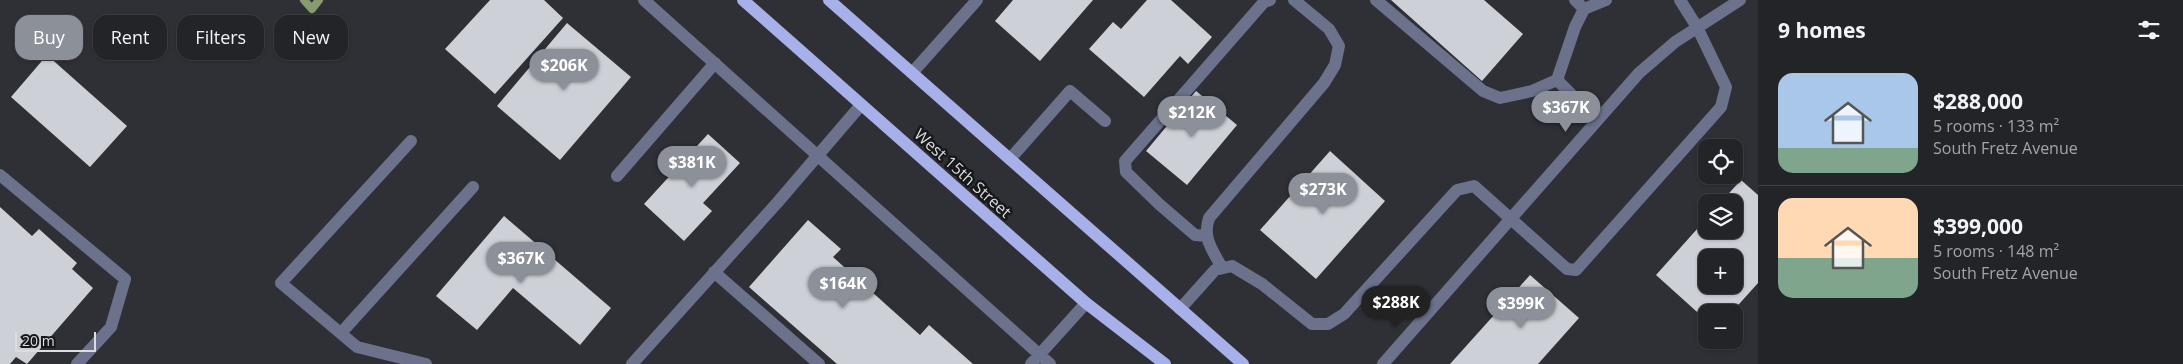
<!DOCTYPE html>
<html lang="en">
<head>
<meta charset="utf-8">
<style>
  :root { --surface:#232428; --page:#2b2c30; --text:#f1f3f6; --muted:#a3a4a8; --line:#404145; --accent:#8c9099 }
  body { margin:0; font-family:"Open Sans",sans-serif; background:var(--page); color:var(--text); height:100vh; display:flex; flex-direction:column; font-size:19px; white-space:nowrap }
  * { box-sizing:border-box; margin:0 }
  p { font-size:16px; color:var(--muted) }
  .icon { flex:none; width:28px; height:28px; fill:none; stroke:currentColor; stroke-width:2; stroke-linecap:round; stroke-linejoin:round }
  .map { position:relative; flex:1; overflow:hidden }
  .drawer { display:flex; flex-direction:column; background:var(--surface); width:425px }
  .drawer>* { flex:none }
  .guide { position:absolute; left:15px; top:15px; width:475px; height:45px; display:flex; gap:10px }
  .buttons { position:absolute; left:1698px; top:139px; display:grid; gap:10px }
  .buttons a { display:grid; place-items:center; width:45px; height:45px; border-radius:10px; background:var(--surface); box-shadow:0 1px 4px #0004,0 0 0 1px var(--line); font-size:25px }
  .scale { position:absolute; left:15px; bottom:12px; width:81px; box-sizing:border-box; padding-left:5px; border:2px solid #dcdde1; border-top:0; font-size:14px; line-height:18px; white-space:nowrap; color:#dcdde1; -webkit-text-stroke:4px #18181b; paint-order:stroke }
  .price { position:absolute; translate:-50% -42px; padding:0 11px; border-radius:18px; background:var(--accent); color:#fff; font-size:16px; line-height:32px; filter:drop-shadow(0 1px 2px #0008) }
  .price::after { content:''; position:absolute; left:50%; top:30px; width:15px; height:11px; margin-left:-8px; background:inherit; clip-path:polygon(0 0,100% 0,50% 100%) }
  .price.current { background:#222; color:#fff }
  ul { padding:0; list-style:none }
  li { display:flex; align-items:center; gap:15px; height:125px; padding:0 20px }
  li+li { border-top:1px solid var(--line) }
  li span { display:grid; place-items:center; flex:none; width:140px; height:100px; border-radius:15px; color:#555 }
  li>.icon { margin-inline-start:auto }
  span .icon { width:60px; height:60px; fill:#fffc; stroke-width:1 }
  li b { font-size:21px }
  h2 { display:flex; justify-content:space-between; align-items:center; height:60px; padding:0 20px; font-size:21px }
  .tag { padding:0 18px; border-radius:15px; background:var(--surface); box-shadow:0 1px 4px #0004,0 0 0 1px var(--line); font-size:18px; line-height:45px }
  .tag.current { background:var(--accent); color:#fff }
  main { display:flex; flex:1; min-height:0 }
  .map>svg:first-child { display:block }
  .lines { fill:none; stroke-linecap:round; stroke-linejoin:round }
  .stream { stroke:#879a70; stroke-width:8 }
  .building { fill:#ced0d7; fill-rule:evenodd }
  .minor { stroke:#6c718c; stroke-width:12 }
  .major { stroke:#a7b0e8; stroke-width:12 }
  .labels { text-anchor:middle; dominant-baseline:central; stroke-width:5; stroke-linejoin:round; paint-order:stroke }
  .street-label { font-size:16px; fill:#dcdde1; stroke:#18181b }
</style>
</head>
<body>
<main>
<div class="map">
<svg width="1758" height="364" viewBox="0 0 1758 364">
  <rect width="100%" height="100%" fill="#2f3036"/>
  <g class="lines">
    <!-- stream -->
    <path class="stream" d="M304 0 312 9 319 0"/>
  </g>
  <!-- building -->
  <path class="building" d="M490 0H544L563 18 495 94 445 49Z
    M1013 0H1093L1040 61 995 21Z
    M1147 0H1171L1212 37 1188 64 1180 56 1144 97 1089 49 1113 22 1121 29Z
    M1391 0H1484L1523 34 1482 81Z
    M567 23 631 77 560 160 497 106Z
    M47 55 127 126 90 167 11 97Z
    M1196 91 1237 125 1187 185 1146 151Z
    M708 134 740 163 703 203 712 211 684 241 644 204Z
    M1330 151 1385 201 1316 279 1260 230Z
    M1741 180 1758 195V283L1732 312H1706V320L1656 275 1706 219V230H1734V202H1721ZM1706 258H1734V285H1706Z
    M0 207 32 236 39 229 77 263 72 269 93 288 27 364 16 357 10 364H0Z
    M504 216 611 308 580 345 513 288 477 330 436 296Z
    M808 220 841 249 833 257 920 335 929 325 973 364H837L749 287Z
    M1530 275 1579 318 1538 364H1450Z"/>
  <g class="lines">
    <!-- minor -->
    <path class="minor" d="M644 0 1050 364
      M1376 0 1483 91 1500 98 1532 91 1557 80 1597 120
      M1575 0 1584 9
      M912 73 977 0
      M1557 80 1575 27 1584 9 1606 0
      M411 141 281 283 357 347 426 364
      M1010 159 1070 91 1105 121
      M0 175 125 279 111 327 77 364
      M617 176 715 63
      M1207 236 1195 235 1159 204 1126 172 1125 161 1264 2 1270 0
      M1222 268C1213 250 1202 239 1209 218L1324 83 1335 65 1339 46 1329 29 1294 0
      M714 272 819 364
      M1180 309 1215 270 1232 266 1262 284 1312 324H1328L1344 314 1457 190 1474 186 1567 269 1576 270 1721 107 1726 87 1697 27 1680 0
      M341 333 473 187
      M632 364 777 203 861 105
      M1031 364 1086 303
      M1383 364 1639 73 1675 42 1740 0"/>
    <!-- major -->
    <path class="major" d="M743 0 1086 303 1165 364
      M829 0 1243 364"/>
  </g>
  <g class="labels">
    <!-- street labels -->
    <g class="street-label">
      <text transform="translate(963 173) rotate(42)">West 15th Street</text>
    </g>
  </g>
</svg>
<div class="buttons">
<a><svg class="icon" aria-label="locate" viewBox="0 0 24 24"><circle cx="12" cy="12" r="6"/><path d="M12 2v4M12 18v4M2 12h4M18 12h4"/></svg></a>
<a><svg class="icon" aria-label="layers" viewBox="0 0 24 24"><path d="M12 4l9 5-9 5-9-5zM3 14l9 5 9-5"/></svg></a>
<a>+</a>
<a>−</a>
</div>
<div class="scale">20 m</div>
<b class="price" style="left:564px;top:91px">$206K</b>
<b class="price" style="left:1566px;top:133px">$367K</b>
<b class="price" style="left:1192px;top:138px">$212K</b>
<b class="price" style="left:692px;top:188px">$381K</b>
<b class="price" style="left:1323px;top:215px">$273K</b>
<b class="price" style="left:521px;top:284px">$367K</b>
<b class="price" style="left:843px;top:309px">$164K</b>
<b class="price current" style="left:1396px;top:328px">$288K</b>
<b class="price" style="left:1521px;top:329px">$399K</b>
<div class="guide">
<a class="tag current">Buy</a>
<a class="tag">Rent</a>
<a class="tag">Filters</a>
<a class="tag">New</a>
</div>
</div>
<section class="drawer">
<h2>9 homes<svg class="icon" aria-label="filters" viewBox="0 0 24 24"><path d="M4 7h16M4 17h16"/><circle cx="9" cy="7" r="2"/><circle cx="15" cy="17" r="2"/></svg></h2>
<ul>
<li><span style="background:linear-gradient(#a9c7e8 75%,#7fa58c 0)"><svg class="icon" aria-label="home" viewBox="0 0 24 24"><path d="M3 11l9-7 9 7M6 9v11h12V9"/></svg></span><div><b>$288,000</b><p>5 rooms · 133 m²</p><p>South Fretz Avenue</p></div></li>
<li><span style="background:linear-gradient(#ffd9b3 60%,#7fa58c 0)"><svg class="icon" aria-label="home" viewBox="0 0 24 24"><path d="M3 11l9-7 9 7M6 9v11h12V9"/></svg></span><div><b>$399,000</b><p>5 rooms · 148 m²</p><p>South Fretz Avenue</p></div></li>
</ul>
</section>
</main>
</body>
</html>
